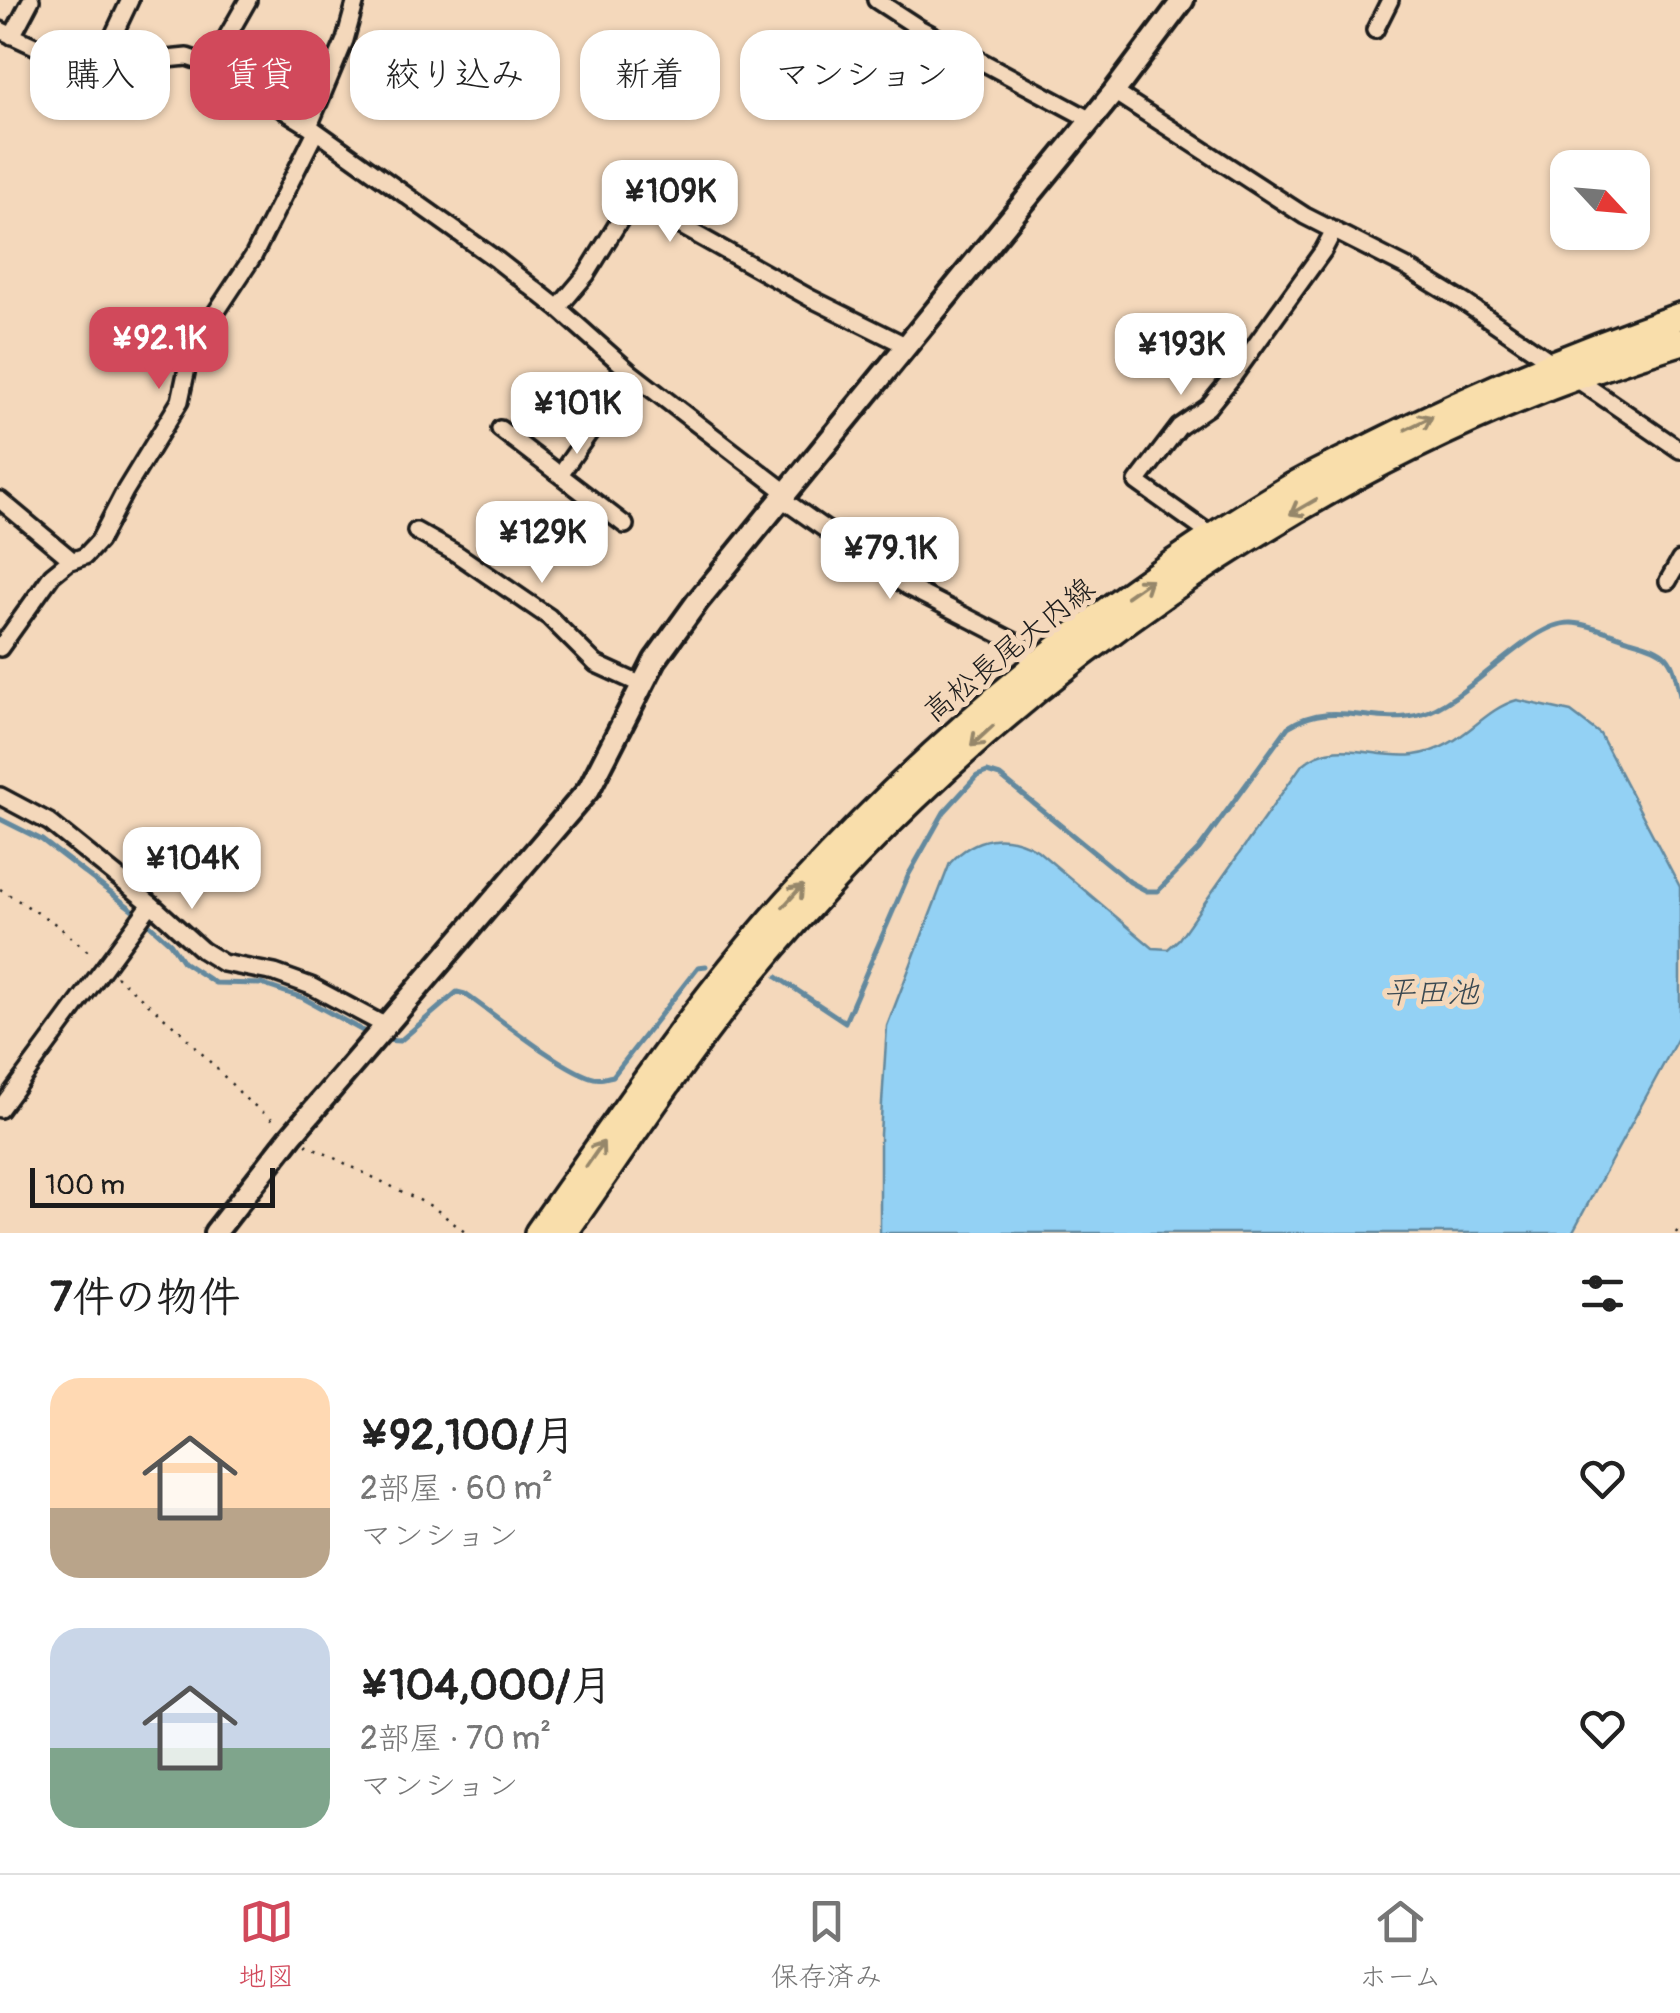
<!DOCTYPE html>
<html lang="ja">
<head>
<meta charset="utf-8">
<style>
  :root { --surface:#fff; --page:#f6f6f6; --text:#222; --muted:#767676; --line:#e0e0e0; --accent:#d1495b }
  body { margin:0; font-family:Pangolin,"Klee One",sans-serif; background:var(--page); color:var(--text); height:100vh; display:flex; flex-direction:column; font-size:38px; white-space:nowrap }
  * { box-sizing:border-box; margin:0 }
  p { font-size:32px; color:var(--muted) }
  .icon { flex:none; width:55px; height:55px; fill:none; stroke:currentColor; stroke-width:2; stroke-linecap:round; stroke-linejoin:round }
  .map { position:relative; height:1233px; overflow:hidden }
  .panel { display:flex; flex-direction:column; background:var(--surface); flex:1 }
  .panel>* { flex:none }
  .hud { position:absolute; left:30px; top:30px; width:1000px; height:90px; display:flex; gap:20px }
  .needle { width:65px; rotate:116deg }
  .buttons { position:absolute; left:1550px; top:150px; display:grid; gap:20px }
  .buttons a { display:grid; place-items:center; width:100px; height:100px; border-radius:20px; background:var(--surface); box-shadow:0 2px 8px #0004; font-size:50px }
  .scale { position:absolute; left:30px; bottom:25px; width:245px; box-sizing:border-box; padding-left:10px; border:5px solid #1c1c1c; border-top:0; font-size:28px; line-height:35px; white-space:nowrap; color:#1c1c1c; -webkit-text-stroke:8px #f4d8bb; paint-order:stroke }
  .price { position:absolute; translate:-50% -85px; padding:0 22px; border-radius:20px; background:#fff; color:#222; font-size:32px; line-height:65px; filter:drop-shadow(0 2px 5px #0008) }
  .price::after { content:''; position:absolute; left:50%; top:60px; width:30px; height:22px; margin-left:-15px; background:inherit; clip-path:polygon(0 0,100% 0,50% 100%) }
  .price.selected { background:var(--accent); color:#fff }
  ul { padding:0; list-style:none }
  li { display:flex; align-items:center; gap:30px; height:250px; padding:0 50px }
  li span { display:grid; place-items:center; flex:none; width:280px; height:200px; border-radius:30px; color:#555 }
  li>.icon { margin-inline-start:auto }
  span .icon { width:120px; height:120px; fill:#fffc; stroke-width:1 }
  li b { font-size:42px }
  h2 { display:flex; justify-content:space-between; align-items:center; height:120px; padding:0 50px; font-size:42px }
  .pill { padding:0 35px; border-radius:30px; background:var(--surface); box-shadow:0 2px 8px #0004; font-size:35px; line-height:90px }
  .pill.selected { background:var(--accent); color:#fff }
  .dock { display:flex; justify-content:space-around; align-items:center; height:140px; border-top:2px solid var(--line); background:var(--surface); font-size:28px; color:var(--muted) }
  .dock a { display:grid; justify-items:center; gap:5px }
  .dock .selected { color:var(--accent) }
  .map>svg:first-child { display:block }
  .water { fill:#93d1f4; stroke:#63899e; stroke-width:2.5 }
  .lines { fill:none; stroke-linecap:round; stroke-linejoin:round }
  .stream { stroke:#63899e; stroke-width:5 }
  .minor-casing { stroke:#1c1c1c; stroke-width:22 }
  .tertiary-casing { stroke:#1c1c1c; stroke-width:28 }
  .primary-casing { stroke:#1c1c1c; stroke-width:32 }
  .path { stroke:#1c1c1c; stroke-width:2.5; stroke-dasharray:2.5 8; stroke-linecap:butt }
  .minor { stroke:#f4d8bb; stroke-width:15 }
  .tertiary { stroke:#f4d8bb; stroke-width:20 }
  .primary { stroke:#f9deab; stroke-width:25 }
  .oneway { stroke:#96876b }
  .labels { text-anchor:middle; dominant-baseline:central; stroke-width:10; stroke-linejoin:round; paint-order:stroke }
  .street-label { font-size:30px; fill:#1c1c1c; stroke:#f4d8bb }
  .water-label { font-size:32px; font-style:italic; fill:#3a4952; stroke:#f4d8bb }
</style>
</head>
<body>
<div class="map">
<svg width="1680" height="1233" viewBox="0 0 1680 1233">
  <rect width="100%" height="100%" fill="#f4d8bb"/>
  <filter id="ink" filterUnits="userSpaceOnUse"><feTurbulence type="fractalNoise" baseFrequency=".01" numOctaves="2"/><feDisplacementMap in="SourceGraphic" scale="20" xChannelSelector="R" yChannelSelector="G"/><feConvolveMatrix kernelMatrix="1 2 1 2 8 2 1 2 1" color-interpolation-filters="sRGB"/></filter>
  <g filter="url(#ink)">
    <!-- water -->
    <path class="water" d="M1517 700 1571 712 1600 734 1680 887V1034L1572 1233H880V1134L887 1026 950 863C975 836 1005 831 1037 850L1153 948 1168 949 1179 939 1301 766C1336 735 1373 760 1414 755 1464 748 1479 711 1517 700Z"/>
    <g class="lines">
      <!-- stream -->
      <path class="stream" d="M0 819 42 840 133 910 170 943 183 962 215 983 261 984 303 998 372 1036
        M777 977 845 1022 909 874 944 812 977 776 987 772 1000 776 1130 882 1147 891H1158L1199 849 1288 727C1335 697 1374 728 1422 714 1467 702 1530 621 1571 623 1590 624 1612 634 1630 640 1669 651 1672 655 1680 696
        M382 1040 400 1041 457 992 465 994C497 1016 556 1065 590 1077 598 1080 605 1078 613 1076L698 967 706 966"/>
      <defs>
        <path id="minor" d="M876 0 919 28 1091 120
          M0 30 121 86 135 89 167 59 187 57 211 65 309 126 497 260 558 308 631 373 787 493
          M1375 30 1390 0
          M12 36 31 0
          M211 65 248 0
          M95 74 130 0
          M1114 92 1305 216 1406 267 1467 304 1680 450
          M309 126 345 40 356 0
          M558 308 586 275 633 199 810 298 907 346
          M500 429 625 525
          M561 473 631 373
          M782 499 908 587 1019 644 1034 666
          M0 500 72 560
          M416 531 457 554 549 617 596 664 642 685
          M1214 537 1137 482 1179 427 1208 407 1234 375 1323 251 1334 230
          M1668 581 1680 560
          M0 648 52 575 68 562 85 556 99 541 125 491 180 401 189 359 203 332 254 255 316 131
          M0 796 49 822 151 904 202 950 223 963 275 973 311 986 386 1026
          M0 1109 151 904"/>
        <path id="tertiary" d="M215 1233 291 1136 589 789 655 660 697 602 1114 92 1183 0"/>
        <path id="primary" d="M538 1233C621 1116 701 996 798 890 943 731 1109 596 1293 486 1319 471 1347 459 1374 445 1473 395 1575 353 1680 316
          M564 1233C623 1149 680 1061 745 981 983 690 1318 450 1680 342"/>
      </defs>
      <!-- minor casing -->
      <use href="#minor" class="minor-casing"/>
      <!-- tertiary casing -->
      <use href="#tertiary" class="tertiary-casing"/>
      <!-- primary casing -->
      <use href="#primary" class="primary-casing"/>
      <!-- path -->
      <path class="path" d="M0 889 57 925 91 954
        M116 976 180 1031 247 1100 276 1122
        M306 1144 433 1207 466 1233
        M1676 1233 1680 1226"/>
      <!-- minor -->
      <use href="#minor" class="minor"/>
      <!-- tertiary -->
      <use href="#tertiary" class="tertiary"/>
      <!-- primary -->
      <use href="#primary" class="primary"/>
    </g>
    <!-- one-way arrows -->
    <defs><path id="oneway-shaft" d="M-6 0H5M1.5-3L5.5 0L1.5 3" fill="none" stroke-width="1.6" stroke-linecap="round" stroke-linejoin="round" transform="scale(2.5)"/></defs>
    <g class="oneway">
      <use href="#oneway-shaft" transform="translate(1419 423) rotate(-26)"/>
      <use href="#oneway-shaft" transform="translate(1303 507) rotate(150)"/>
      <use href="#oneway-shaft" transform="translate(1139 588) rotate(-35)"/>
      <use href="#oneway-shaft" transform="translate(982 736) rotate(137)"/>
      <use href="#oneway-shaft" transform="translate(793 896) rotate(-48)"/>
      <use href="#oneway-shaft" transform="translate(595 1154) rotate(-55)"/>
    </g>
  </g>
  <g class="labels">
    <!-- street labels -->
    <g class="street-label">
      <text transform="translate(1009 650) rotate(-39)">高松長尾大内線</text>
    </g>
    <!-- water labels -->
    <g class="water-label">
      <text x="1431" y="993">平田池</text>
    </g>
  </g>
</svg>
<div class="buttons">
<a><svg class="needle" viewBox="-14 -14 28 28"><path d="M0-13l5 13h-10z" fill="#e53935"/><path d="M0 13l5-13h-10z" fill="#767676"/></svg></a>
</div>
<div class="scale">100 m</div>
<b class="price" style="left:670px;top:245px">¥109K</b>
<b class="price selected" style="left:159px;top:392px">¥92.1K</b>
<b class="price" style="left:1181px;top:398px">¥193K</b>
<b class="price" style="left:577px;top:457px">¥101K</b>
<b class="price" style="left:542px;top:586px">¥129K</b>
<b class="price" style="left:890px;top:602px">¥79.1K</b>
<b class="price" style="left:192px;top:912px">¥104K</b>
<div class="hud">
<a class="pill">購入</a>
<a class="pill selected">賃貸</a>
<a class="pill">絞り込み</a>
<a class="pill">新着</a>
<a class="pill">マンション</a>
</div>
</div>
<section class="panel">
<h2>7件の物件<svg class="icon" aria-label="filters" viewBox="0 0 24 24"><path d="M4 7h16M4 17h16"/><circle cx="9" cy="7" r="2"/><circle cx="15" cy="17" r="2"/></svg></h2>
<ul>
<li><span style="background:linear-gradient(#ffd9b3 65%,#b9a48a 0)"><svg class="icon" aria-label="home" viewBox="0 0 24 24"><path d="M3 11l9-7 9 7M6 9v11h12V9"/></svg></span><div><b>¥92,100/月</b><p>2部屋 · 60 m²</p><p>マンション</p></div><svg class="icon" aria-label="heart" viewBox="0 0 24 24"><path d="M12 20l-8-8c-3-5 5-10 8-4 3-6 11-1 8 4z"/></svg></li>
<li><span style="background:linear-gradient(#c9d6e8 60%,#7fa58c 0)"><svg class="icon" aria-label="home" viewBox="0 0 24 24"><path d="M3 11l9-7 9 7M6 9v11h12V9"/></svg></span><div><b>¥104,000/月</b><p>2部屋 · 70 m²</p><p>マンション</p></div><svg class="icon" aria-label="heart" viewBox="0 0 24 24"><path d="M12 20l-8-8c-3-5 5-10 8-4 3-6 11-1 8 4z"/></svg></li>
</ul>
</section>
<nav class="dock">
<a class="selected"><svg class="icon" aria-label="map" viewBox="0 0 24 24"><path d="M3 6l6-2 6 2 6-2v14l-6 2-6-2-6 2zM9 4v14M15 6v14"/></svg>地図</a>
<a><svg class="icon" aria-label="saved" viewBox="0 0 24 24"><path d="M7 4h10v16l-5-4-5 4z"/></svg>保存済み</a>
<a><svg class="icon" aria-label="home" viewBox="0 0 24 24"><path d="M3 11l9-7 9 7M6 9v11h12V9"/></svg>ホーム</a>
</nav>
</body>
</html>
